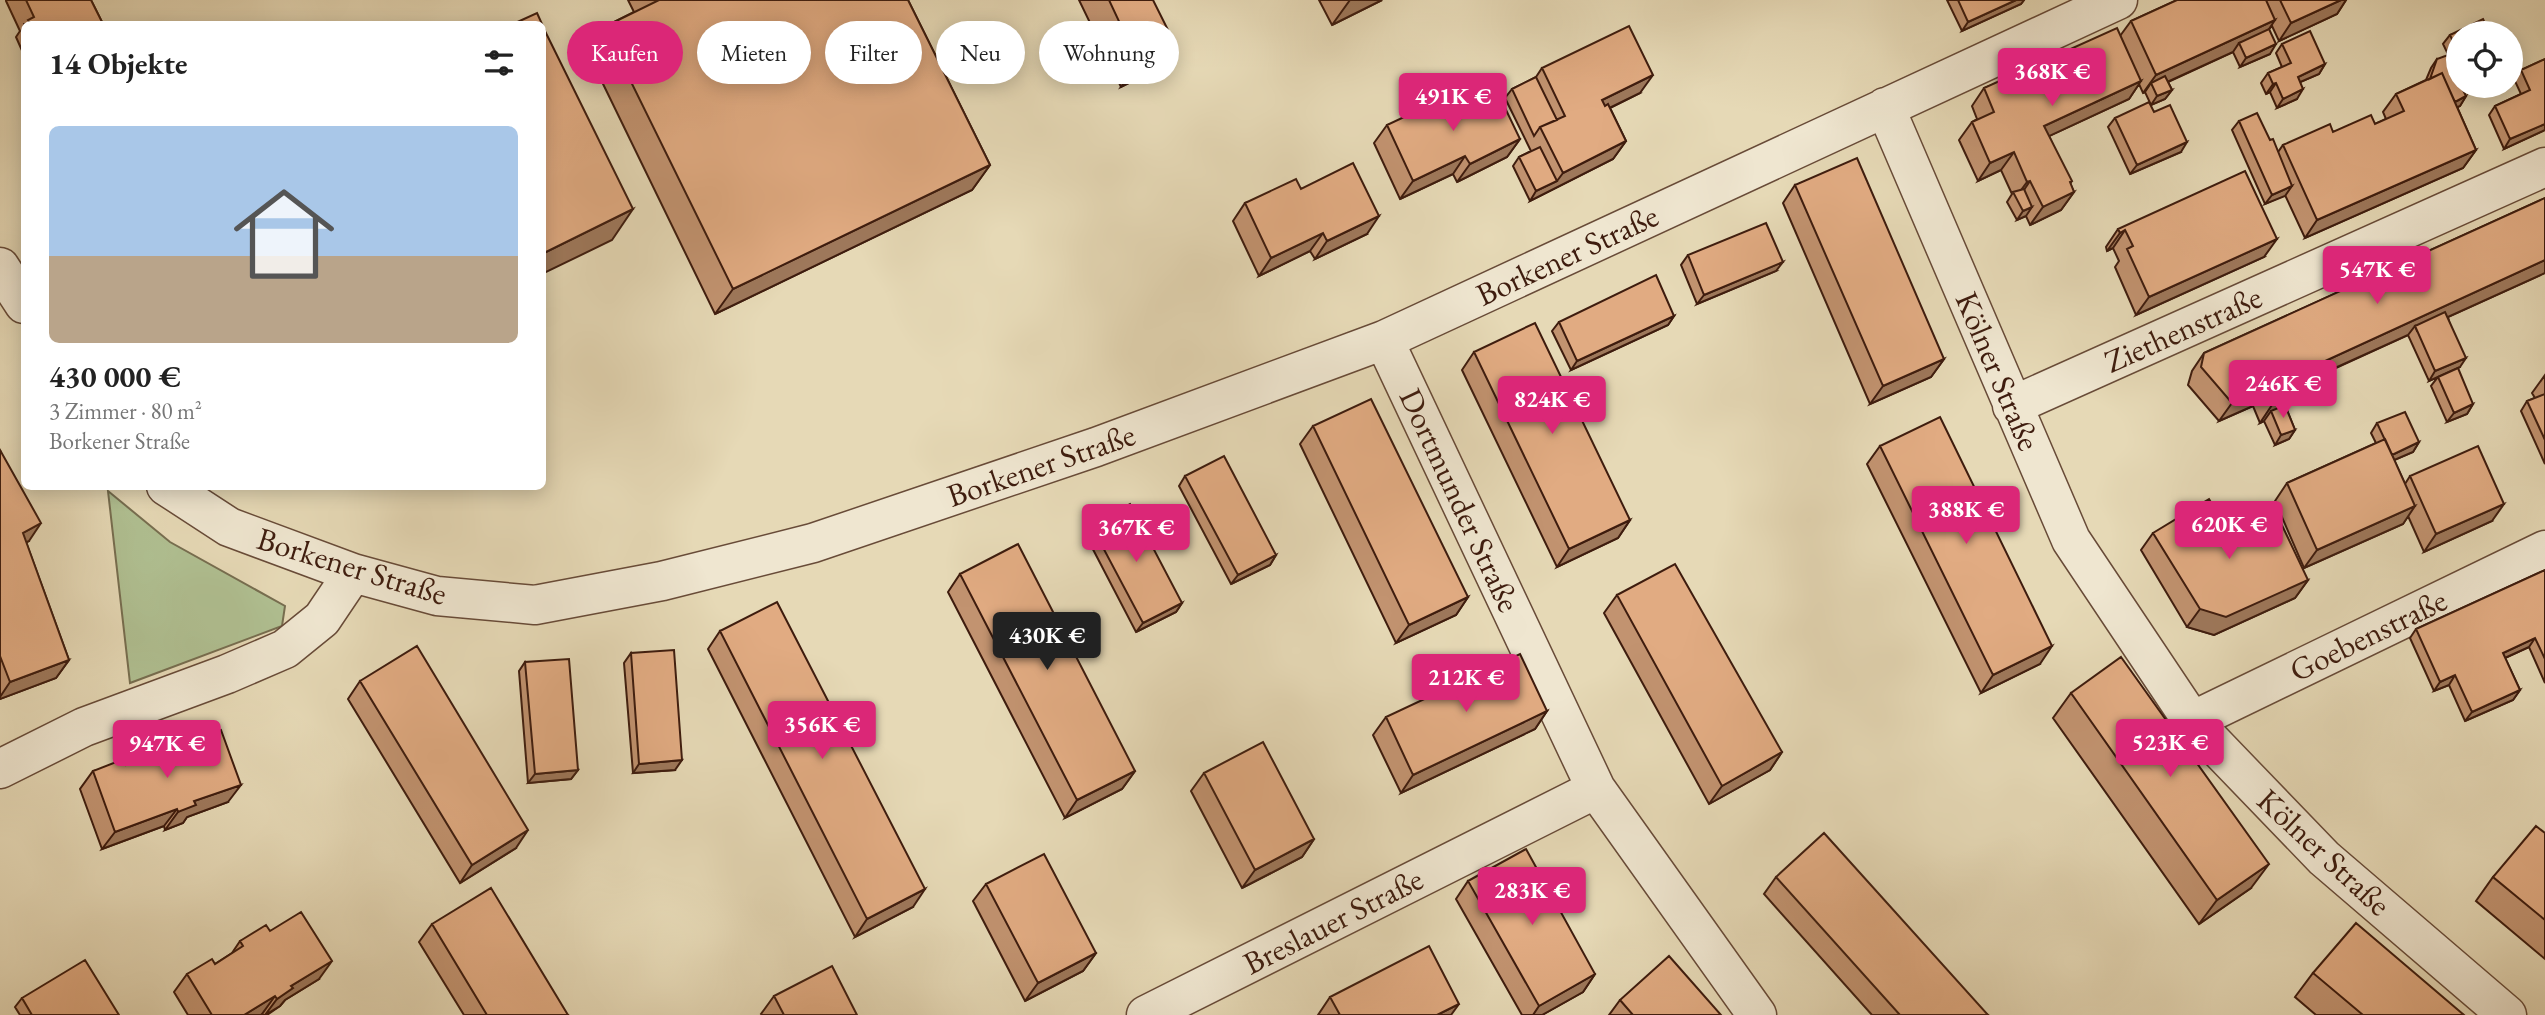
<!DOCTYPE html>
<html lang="de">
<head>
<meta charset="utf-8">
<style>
  :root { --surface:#fff; --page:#f6f6f6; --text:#222; --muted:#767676; --accent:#db2777 }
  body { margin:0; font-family:"EB Garamond",serif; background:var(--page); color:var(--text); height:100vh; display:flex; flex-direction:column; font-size:26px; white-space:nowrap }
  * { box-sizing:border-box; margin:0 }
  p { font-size:23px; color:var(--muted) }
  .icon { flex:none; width:38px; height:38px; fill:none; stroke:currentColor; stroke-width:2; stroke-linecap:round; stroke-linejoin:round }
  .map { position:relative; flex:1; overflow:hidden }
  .sheet { position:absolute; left:21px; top:21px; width:525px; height:469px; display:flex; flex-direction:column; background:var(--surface); border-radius:10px; box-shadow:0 4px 18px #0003 }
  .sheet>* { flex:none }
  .banner { position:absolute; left:567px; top:21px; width:665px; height:63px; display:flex; gap:14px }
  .tools { position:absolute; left:2446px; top:21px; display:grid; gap:14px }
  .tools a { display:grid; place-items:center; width:77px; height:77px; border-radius:50%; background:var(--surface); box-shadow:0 4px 18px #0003; font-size:35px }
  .price { position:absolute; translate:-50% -60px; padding:0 16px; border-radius:7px; background:var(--accent); color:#fff; font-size:23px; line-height:46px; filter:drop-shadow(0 2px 4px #0008) }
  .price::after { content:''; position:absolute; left:50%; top:42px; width:21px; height:16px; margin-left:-10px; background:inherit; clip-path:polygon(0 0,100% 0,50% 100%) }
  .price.on { background:#222; color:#fff }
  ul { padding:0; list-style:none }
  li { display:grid; align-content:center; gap:14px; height:371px; padding:0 28px }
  li span { display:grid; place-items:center; height:217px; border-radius:10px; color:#555 }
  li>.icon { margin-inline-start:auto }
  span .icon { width:126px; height:126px; fill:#fffc; stroke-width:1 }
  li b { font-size:30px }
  h2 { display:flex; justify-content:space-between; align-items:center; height:84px; padding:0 28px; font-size:30px }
  .pill { padding:0 24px; border-radius:32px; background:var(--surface); box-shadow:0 4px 18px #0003; font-size:24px; line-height:63px }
  .pill.on { background:var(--accent); color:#fff }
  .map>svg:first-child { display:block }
  .green { fill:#b0c092; stroke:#776e50; stroke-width:2 }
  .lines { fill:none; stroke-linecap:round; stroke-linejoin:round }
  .street-casing { stroke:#684b38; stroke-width:41 }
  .street { stroke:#efe6d0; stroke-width:38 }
  .wall { fill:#c29370; stroke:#3e1c0e; stroke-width:2 }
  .shaded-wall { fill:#9e785b; stroke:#3e1c0e; stroke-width:2 }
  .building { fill:#e1ab82; stroke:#3e1c0e; stroke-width:2 }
  .labels { text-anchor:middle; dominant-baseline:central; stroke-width:5; stroke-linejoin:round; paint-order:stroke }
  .street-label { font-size:32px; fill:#3e1c0e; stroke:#efe6d0 }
</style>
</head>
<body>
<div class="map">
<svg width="2545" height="1015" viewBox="0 0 2545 1015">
  <rect width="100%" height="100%" fill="#e6d9b6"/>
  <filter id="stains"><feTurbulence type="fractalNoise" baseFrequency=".00286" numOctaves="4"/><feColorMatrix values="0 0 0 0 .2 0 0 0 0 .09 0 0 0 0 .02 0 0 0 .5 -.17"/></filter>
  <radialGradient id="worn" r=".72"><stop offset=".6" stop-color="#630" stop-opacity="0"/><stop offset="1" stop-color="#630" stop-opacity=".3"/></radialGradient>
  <!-- green -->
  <path class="green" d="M108 491 170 542 285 606 282 626 130 683Z"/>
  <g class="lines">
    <defs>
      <path id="street" d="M1885 107 2071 540 2192 721 2324 858 2507 1015
        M0 267 24 304
        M1384 340 1596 789 1757 1015
        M2012 406 2545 167
        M166 486 229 527 353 573 437 596 535 605 662 581 813 543 1096 447 1384 340 2118 0
        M2192 721 2545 550
        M0 769 84 727 227 674 285 649 322 619 353 573
        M1146 1015 1596 789"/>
    </defs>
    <!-- street casing -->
    <use href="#street" class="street-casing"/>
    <!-- street -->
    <use href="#street" class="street"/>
  </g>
  <!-- wall -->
  <path class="wall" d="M6 0H91L103 24H24V55L16 37 20 31 6 1Z
    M628 0H908L990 165 972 190 715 314 587 51 604 27 634 12Z
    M1079 0H1153L1157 69 1121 87Z
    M1319 0H1382L1332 25Z
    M1947 0H2024L2021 4 1962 31Z
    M2177 0H2346L2337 14 2279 41 2272 26 2269 29 2270 54 2240 67 2233 52 2168 82 2172 90 2165 99 2151 105 2145 92 2143 93 2139 84 2129 99 2049 136 2074 192 2061 210 2030 225 2026 216 2017 220 2007 202 2012 194 2001 170 1978 181 1959 140 1972 122 1977 119 1972 106 1984 88 2120 36 2131 21Z
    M2459 33V62L2453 65 2443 44 2450 35Z
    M2282 44 2325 64 2319 74 2300 82 2297 99 2277 108 2270 92 2266 94 2261 83 2268 73 2282 67 2276 53Z
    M2437 59 2466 96 2460 106 2457 107 2476 150 2463 168 2305 238 2285 195 2265 204 2232 130 2239 121 2270 140 2278 152 2283 145 2333 132 2375 124 2386 119 2383 112 2396 94 2426 80 2431 68Z
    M2545 59V130L2504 149 2489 115 2495 106 2521 94 2514 79 2521 70Z
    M1542 68 1640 93 1610 108 1626 141 1613 159 1530 201 1513 166 1519 157 1531 151 1505 98 1512 89 1536 77Z
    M1442 109 1520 139 1507 157 1457 182 1453 174 1400 199 1374 143 1387 125Z
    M2154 112 2181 152 2130 174 2108 127 2115 118Z
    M1795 185 1944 359 1931 377 1870 404 1783 203Z
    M1301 189 1367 234 1315 259 1310 251 1259 276 1233 221 1245 203Z
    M2545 198V273L2448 317 2460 367 2429 381 2408 335 2292 388 2295 394 2286 408 2295 430 2289 439 2275 445 2264 421 2260 423 2253 406 2219 421 2188 385 2192 371 2204 353Z
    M2118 229 2264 257 2136 315 2115 267 2119 261 2113 248 2107 251 2106 247Z
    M1688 255 1776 271 1697 304 1681 265Z
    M1674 316 1668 325 1571 370 1552 331 1559 322Z
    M1474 352 1630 520 1618 538 1557 567 1462 370Z
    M2545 375V464L2521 411 2527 401 2535 398 2532 393Z
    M2438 377 2473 404 2467 414 2447 422 2431 386Z
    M2377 423 2419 442 2413 452 2394 460 2405 484 2410 476 2492 521 2424 552 2408 516 2403 524 2304 568 2275 501 2287 483 2376 443 2371 433Z
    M1313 426 1468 597 1456 615 1396 643 1300 444Z
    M1880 446 2040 664 1981 693 1867 464Z
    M0 450 29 541 26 542 69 660 56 678 0 699Z
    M1185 476 1276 555 1270 565 1231 584 1179 486Z
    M1091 525 1182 603 1176 612 1136 632 1085 534Z
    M2153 533 2235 542 2308 580 2295 598 2214 635 2187 627 2141 550Z
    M2545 570V683L2529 647 2505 658 2520 690 2513 700 2465 721 2449 685 2434 691 2410 638 2416 629Z
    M960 574 1135 771 1122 789 1065 818 948 592Z
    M1617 595 1782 752 1770 770 1709 804 1604 613Z
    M720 631 913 907 855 937 708 649Z
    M631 653 675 770 633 773 624 663Z
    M525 662 578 770 571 779 528 783 519 671Z
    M360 681 516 848 460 883 348 699Z
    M2071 693 2251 888 2199 924 2053 718Z
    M1547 711 1535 729 1401 793 1373 735 1386 717Z
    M187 742 228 802 187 817 183 823 165 830 164 826 102 849 80 789 93 771 126 765 148 757 155 747Z
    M1204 773 1314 839 1302 857 1242 888 1191 791Z
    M2545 833V959L2476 901 2493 877Z
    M1776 877 1988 1015H1872L1764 894Z
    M1468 881 1595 974 1583 992 1542 1015H1522L1456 899Z
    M986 884 1096 953 1083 971 1025 1001 973 901Z
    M432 924 568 1015H464L419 942Z
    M270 931 319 979 285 1000 280 1006 267 1015H263L262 1014 261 1015H188L174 992 187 974 215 964 232 953 240 941Z
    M2313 973 2464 1015H2316L2295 997Z
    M774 996 857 1015H762L761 1014Z
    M1330 997 1451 1015H1318Z
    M22 998 119 1015H20L15 1007Z
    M1620 1000 1721 1015H1609Z"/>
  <!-- shaded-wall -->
  <path class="shaded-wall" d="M1350 0H1382L1332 25Z
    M2016 0H2024L2021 4 1962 31 1968 22Z
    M2341 0H2346L2337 14 2279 41 2291 23Z
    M2275 20 2263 38 2239 43 2233 52 2154 88 2151 83 2145 92 2143 93 2156 75Z
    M1175 44 1157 69 1121 87 1138 62Z
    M2276 44 2270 54 2240 67 2246 58Z
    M2459 56V62L2453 65Z
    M2325 64 2319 74 2291 86 2298 77Z
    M1653 75 1640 93 1589 118 1602 100Z
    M2141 81 2129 99 2032 144 2044 126Z
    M2276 83 2270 92 2266 94 2273 84Z
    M2303 89 2297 99 2277 108 2283 99Z
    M2172 90 2165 99 2151 105 2157 96Z
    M2466 96 2460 106 2440 116 2447 106Z
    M2545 124V130L2504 149 2510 139Z
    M1520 139 1507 157 1457 182 1470 164Z
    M1626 141 1613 159 1530 201 1536 191 1557 181 1563 173Z
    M2187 142 2181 152 2130 174 2137 165Z
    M2476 150 2463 168 2305 238 2317 220Z
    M2014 152 2001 170 1978 181 1990 163Z
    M1465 156 1453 174 1400 199 1413 181Z
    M990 165 972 190 715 314 733 289Z
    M2030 181 2018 199 2016 197 2027 182Z
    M2072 181 2059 199 2074 192 2061 210 2030 225 2043 207Z
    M2292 186 2285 196 2265 204 2272 195Z
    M2032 207 2026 216 2017 220 2023 211Z
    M633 209 612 240 542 274V254Z
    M1379 216 1367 234 1315 259 1327 241Z
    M2125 230 2113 248 2107 251 2120 233Z
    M1323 233 1310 251 1259 276 1271 258Z
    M2277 239 2264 257 2136 315 2149 297Z
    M2545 260V273L2417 331 2415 326 2408 335 2275 395 2288 378Z
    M1783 262 1776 271 1697 304 1704 295Z
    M1674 316 1668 325 1571 370 1577 361Z
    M2466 358 2460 367 2429 381 2435 371Z
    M1944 359 1931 377 1870 404 1883 386Z
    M2265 388 2253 406 2219 421 2232 403Z
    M2295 394 2283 412 2271 411 2264 421 2260 423 2272 405Z
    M2473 404 2467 414 2447 422 2454 413Z
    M2295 430 2289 439 2275 445 2281 435Z
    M2419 442 2413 452 2385 464 2392 455Z
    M2504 504 2492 521 2424 552 2436 534Z
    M2415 506 2403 524 2304 568 2317 550Z
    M1630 520 1618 538 1557 567 1569 549Z
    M41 523 29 541 10 551 23 533Z
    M1276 555 1270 565 1231 584 1238 575Z
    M2308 580 2295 598 2214 635 2187 627 2200 609Z
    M1468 597 1456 615 1396 643 1409 625Z
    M1182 603 1176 612 1136 632 1143 623Z
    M2535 638 2529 647 2496 662 2503 653Z
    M2052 646 2040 664 1981 693 1993 675Z
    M69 660 56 678 0 699V697L10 682Z
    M2455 675 2449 685 2434 691 2440 682Z
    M2520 690 2513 700 2465 721 2472 712Z
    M1547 711 1535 729 1401 793 1413 775Z
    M1782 752 1770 770 1709 804 1722 786Z
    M682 760 675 770 633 773 639 764Z
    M578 770 571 779 528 783 535 774Z
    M1135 771 1122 789 1065 818 1077 800Z
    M241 785 228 802 187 817 183 823 165 830 178 812 194 801Z
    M177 809 164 826 102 849 115 832Z
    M528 830 516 848 460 883 472 865Z
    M1314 839 1302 857 1242 888 1255 870Z
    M2269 864 2251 888 2199 924 2217 900Z
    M925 889 913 907 855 937 867 919Z
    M1096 953 1083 971 1025 1001 1038 983Z
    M332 961 319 979 285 1000 280 1006 265 1015 277 999 291 986Z
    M1595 974 1583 992 1542 1015H1533L1539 1006Z
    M275 996 262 1014 261 1015H244Z
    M1459 1004 1451 1015H1437Z"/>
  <!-- building -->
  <path class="building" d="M26 0H91L103 24H31L28 20 34 17Z
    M659 0H908L990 165 733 289 604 27Z
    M1109 0H1153L1175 44 1138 62Z
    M1958 0H2016L1968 22Z
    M2177 0H2266L2275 20 2156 75 2131 21Z
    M2280 0H2341L2291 23Z
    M537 13 542 24H513Z
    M2483 19 2489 33H2459V54L2450 35Z
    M542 25 633 209 542 254Z
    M1629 26 1653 75 1602 100 1605 106 1608 104 1626 141 1563 173 1540 127 1565 116 1542 68Z
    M2117 28 2141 81 2044 126 2072 181 2070 182 2074 192 2043 207 2030 181 2027 182 2014 152 1990 163 1972 122 1994 112 1984 88Z
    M2269 29 2276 44 2246 58 2239 43Z
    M2310 31 2325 64 2298 77 2303 89 2283 99 2276 83 2273 84 2268 73 2291 63 2282 44Z
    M2448 55 2459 80V86H2461L2466 96 2455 102 2442 73 2430 79 2437 59Z
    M2545 59V124L2510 139 2495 106 2530 90 2521 70Z
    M2442 73 2476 150 2317 220 2283 145 2330 124 2333 132 2371 115 2375 124 2404 111 2396 94Z
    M2165 76 2172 90 2157 96 2151 83Z
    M1536 77 1557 120 1540 127 1534 136 1512 89Z
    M1494 85 1520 139 1470 164 1465 156 1413 181 1387 125 1438 101 1442 109Z
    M2149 102 2154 112 2170 105 2187 142 2137 165 2115 118Z
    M2257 113 2270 140 2273 139 2292 186 2272 195 2239 121Z
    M1540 147 1557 181 1536 191 1519 157Z
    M1857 158 1944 359 1883 386 1795 185Z
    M1353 163 1379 216 1327 241 1323 233 1271 258 1245 203 1296 179 1301 189Z
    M2245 171 2277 239 2149 297 2127 249 2133 246 2125 230 2120 233 2118 229Z
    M2024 189 2032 207 2023 211 2013 192Z
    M2545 198V260L2288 378 2295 394 2272 405 2265 388 2232 403 2201 367 2204 353Z
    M1766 223 1783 262 1704 295 1688 255Z
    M1656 275 1674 316 1577 361 1559 322Z
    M2445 312 2466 358 2435 371 2415 326Z
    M1535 323 1630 520 1569 549 1474 352Z
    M2458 368 2473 404 2454 413 2438 377Z
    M2545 394V440L2527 401Z
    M1371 399 1468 597 1409 625 1313 426Z
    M2285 405 2295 430 2281 435 2271 411Z
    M2405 412 2419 442 2392 455 2377 423Z
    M1940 417 2052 646 1993 675 1880 446Z
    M2385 439 2415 506 2317 550 2287 483Z
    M2478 446 2504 504 2436 534 2410 476Z
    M0 450 41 523 23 533 69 660 10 682 0 656Z
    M1224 456 1276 555 1238 575 1185 476Z
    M2209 499 2235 542 2280 521 2308 580 2226 617 2200 609 2153 533Z
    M1130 504 1182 603 1143 623 1091 525Z
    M1018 544 1135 771 1077 800 960 574Z
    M1675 564 1782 752 1722 786 1617 595Z
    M2545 570V659L2535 638 2503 653 2520 690 2472 712 2455 675 2440 682 2416 629Z
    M777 602 925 889 867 919 720 631Z
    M417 646 528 830 472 865 360 681Z
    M674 650 682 760 639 764 631 653Z
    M1520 654 1547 711 1413 775 1386 717Z
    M2121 657 2269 864 2217 900 2071 693Z
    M569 659 578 770 535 774 525 662Z
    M221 730 241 785 194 801 196 805 178 812 177 809 115 832 93 771 124 759 126 765 157 753 155 747 185 737 187 742Z
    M1263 742 1314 839 1255 870 1204 773Z
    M2536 826 2545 833V920L2493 877Z
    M1824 833 1988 1015H1900L1776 877Z
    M1526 849 1595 974 1539 1006 1468 881Z
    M1044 854 1096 953 1038 983 986 884Z
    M491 888 568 1015H487L432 924Z
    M301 912 332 961 291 986 293 988 277 999 275 996 244 1015H212L187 974 212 959 215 964 243 946 240 941 266 925 270 931Z
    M2356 923 2464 1015H2363L2313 973Z
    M1429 946 1459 1004 1437 1015H1340L1330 997Z
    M1669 956 1721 1015H1633L1620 1000Z
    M85 960 119 1015H32L22 998Z
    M832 966 857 1015H784L774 996Z"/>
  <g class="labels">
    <!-- street labels -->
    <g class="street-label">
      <text transform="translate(1567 255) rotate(-25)">Borkener Straße</text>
      <text transform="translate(2183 329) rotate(-24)">Ziethenstraße</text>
      <text transform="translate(1998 371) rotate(67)">Kölner Straße</text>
      <text transform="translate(1041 465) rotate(-19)">Borkener Straße</text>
      <text transform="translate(1460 500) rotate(65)">Dortmunder Straße</text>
      <text transform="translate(352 566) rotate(17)">Borkener Straße</text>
      <text transform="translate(2368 635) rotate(-26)">Goebenstraße</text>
      <text transform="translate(2324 852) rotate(43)">Kölner Straße</text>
      <text transform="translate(1333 921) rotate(-27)">Breslauer Straße</text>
    </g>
  </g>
  <rect width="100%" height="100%" filter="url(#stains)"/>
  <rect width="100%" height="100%" fill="url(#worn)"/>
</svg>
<div class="tools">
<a><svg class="icon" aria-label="locate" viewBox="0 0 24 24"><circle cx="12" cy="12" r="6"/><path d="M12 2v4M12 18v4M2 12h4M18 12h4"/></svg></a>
</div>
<b class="price" style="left:2052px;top:108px">368K €</b>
<b class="price" style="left:1453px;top:133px">491K €</b>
<b class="price" style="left:2377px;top:306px">547K €</b>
<b class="price" style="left:2283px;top:420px">246K €</b>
<b class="price" style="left:1552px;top:436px">824K €</b>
<b class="price" style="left:1966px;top:546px">388K €</b>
<b class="price" style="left:2229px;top:561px">620K €</b>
<b class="price" style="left:1136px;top:564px">367K €</b>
<b class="price on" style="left:1047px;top:672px">430K €</b>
<b class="price" style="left:1466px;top:714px">212K €</b>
<b class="price" style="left:822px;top:761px">356K €</b>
<b class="price" style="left:2170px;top:779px">523K €</b>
<b class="price" style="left:167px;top:780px">947K €</b>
<b class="price" style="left:1532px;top:927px">283K €</b>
<div class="banner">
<a class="pill on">Kaufen</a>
<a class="pill">Mieten</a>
<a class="pill">Filter</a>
<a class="pill">Neu</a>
<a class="pill">Wohnung</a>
</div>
<section class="sheet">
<h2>14 Objekte<svg class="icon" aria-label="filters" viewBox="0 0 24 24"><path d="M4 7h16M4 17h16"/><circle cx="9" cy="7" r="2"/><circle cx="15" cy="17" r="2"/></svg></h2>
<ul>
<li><span style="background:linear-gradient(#a9c7e8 60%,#b9a48a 0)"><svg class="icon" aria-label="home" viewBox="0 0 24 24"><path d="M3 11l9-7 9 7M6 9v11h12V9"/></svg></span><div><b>430 000 €</b><p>3 Zimmer · 80 m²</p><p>Borkener Straße</p></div></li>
</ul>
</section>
</div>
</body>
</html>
